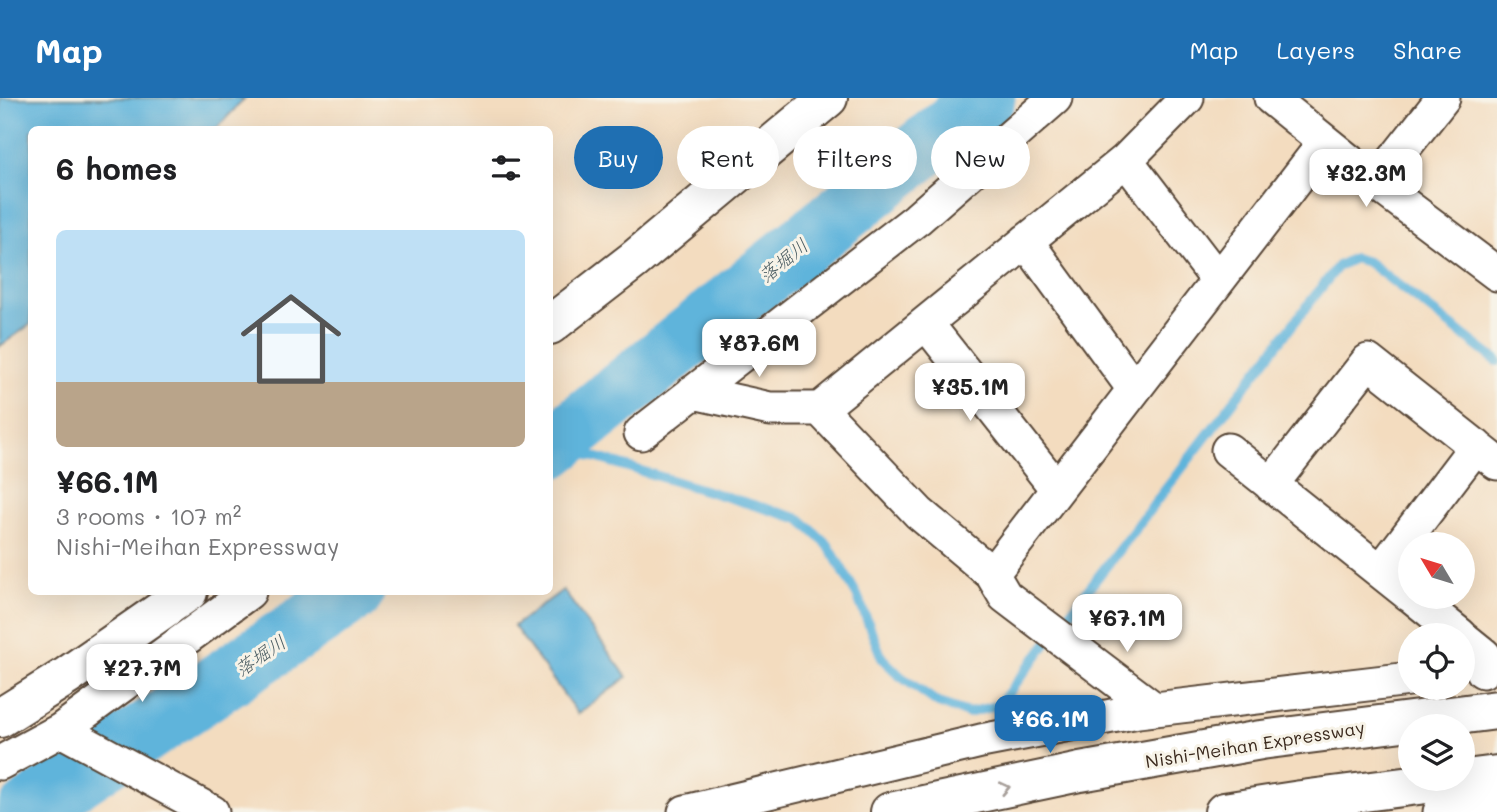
<!DOCTYPE html>
<html lang="en">
<head>
<meta charset="utf-8">
<style>
  :root { --surface:#fff; --page:#f6f6f6; --text:#202124; --muted:#757577; --line:#e0e0e0; --accent:#1f6fb2 }
  body { margin:0; font-family:Mali,"Klee One",sans-serif; background:var(--page); color:var(--text); height:100vh; display:flex; flex-direction:column; font-size:26px; white-space:nowrap }
  * { box-sizing:border-box; margin:0 }
  p { font-size:23px; color:var(--muted) }
  .icon { flex:none; width:38px; height:38px; fill:none; stroke:currentColor; stroke-width:2; stroke-linecap:round; stroke-linejoin:round }
  .map { position:relative; flex:1; overflow:hidden }
  .details { position:absolute; left:28px; top:28px; width:525px; height:469px; display:flex; flex-direction:column; background:var(--surface); border-radius:10px; box-shadow:0 7px 28px #0002 }
  .details>* { flex:none }
  .top-card { position:absolute; left:574px; top:28px; width:665px; height:63px; display:flex; gap:14px }
  .needle { width:46px; rotate:308deg }
  .tools { position:absolute; left:1398px; top:434px; display:grid; gap:14px }
  .tools a { display:grid; place-items:center; width:77px; height:77px; border-radius:50%; background:var(--surface); box-shadow:0 7px 28px #0002; font-size:35px }
  .price { position:absolute; translate:-50% -60px; padding:0 16px; border-radius:14px; background:#fff; color:#222; font-size:23px; line-height:46px; filter:drop-shadow(0 2px 4px #0008) }
  .price::after { content:''; position:absolute; left:50%; top:42px; width:21px; height:16px; margin-left:-10px; background:inherit; clip-path:polygon(0 0,100% 0,50% 100%) }
  .price.selected { background:var(--accent); color:#fff }
  ul { padding:0; list-style:none }
  li { display:grid; align-content:center; gap:14px; height:371px; padding:0 28px }
  li+li { border-top:2px solid var(--line) }
  li span { display:grid; place-items:center; height:217px; border-radius:10px; color:#555 }
  li>.icon { margin-inline-start:auto }
  span .icon { width:126px; height:126px; fill:#fffc; stroke-width:1 }
  li b { font-size:30px }
  h2 { display:flex; justify-content:space-between; align-items:center; height:84px; padding:0 28px; font-size:30px }
  .chip { padding:0 24px; border-radius:32px; background:var(--surface); box-shadow:0 7px 28px #0002; font-size:24px; line-height:63px }
  .chip.selected { background:var(--accent); color:#fff }
  header { display:flex; align-items:center; gap:42px; box-sizing:border-box; height:98px; padding:0 35px; background:var(--accent); color:#fff }
  header strong { font-size:33px }
  nav { display:flex; gap:38px; margin-inline-start:auto; font-size:24px }
  .map>svg:first-child { display:block }
  .water { fill:#5fb4db; stroke:#4d6f7c; stroke-width:2 }
  .lines { fill:none; stroke-linecap:round; stroke-linejoin:round }
  .stream { stroke:#5fb4db; stroke-width:10 }
  .river { stroke:#5fb4db; stroke-width:61 }
  .minor-casing { stroke:#574536; stroke-width:37 }
  .secondary-casing { stroke:#574536; stroke-width:42 }
  .motorway-casing { stroke:#574536; stroke-width:42 }
  .minor { stroke:#fff; stroke-width:33 }
  .secondary { stroke:#fff; stroke-width:38 }
  .motorway { stroke:#fff; stroke-width:38 }
  .oneway { stroke:#a79f9a }
  .labels { text-anchor:middle; dominant-baseline:central; stroke-width:6; stroke-linejoin:round; paint-order:stroke }
  .street-label { font-size:18px; fill:#3b2a1e; stroke:#f7f3e8 }
  .water-label { font-size:19px; font-style:italic; fill:#485a60; stroke:#f7f3e8 }
</style>
</head>
<body>
<header>
<strong>Map</strong>
<nav><a>Map</a><a>Layers</a><a>Share</a></nav>
</header>
<div class="map">
<svg width="1497" height="714" viewBox="0 0 1497 714">
  <rect width="100%" height="100%" fill="#f7f3e8"/>
  <filter id="ink" filterUnits="userSpaceOnUse"><feTurbulence type="fractalNoise" baseFrequency=".0143" numOctaves="2"/><feDisplacementMap in="SourceGraphic" scale="14" xChannelSelector="R" yChannelSelector="G"/><feConvolveMatrix kernelMatrix="1 2 1 2 8 2 1 2 1" color-interpolation-filters="sRGB"/></filter>
  <filter id="wash" filterUnits="userSpaceOnUse"><feTurbulence type="fractalNoise" baseFrequency=".00686" numOctaves="4" result="noise"/><feDisplacementMap in="SourceGraphic" scale="28" xChannelSelector="R" yChannelSelector="G"/><feGaussianBlur stdDeviation="1.57" result="paint"/><feColorMatrix in="noise" values="0 0 0 0 0 0 0 0 0 0 0 0 0 0 0 0 0 1.4 0 .05"/><feComposite in="paint" operator="in"/></filter>
  <g filter="url(#wash)">
    <rect width="100%" height="100%" fill="#f3dcbf"/>
    <!-- water -->
    <path class="water" d="M0 0H245L216 31 32 32 31 226 0 248Z
      M563 492 627 579 578 616 514 528Z"/>
    <g class="lines">
      <!-- stream -->
      <path class="stream" d="M555 347 800 421 828 447 857 497 882 560 900 578 938 605 968 615 999 607 1338 168 1354 160 1368 164 1497 263"/>
      <!-- river -->
      <path class="river" d="M550 351 985 0
        M27 714 354 494"/>
    </g>
  </g>
  <g filter="url(#ink)">
    <g class="lines">
      <defs>
        <path id="minor" d="M1271 0 1376 85 1497 176
          M1126 62 1218 182
          M1376 85 1443 0
          M1026 143 1134 291
          M926 225 1057 391
          M693 294 770 311H820
          M641 335 917 121 1055 0
          M1228 352 1410 497
          M1271 387 1368 263 1497 365
          M1381 473 1476 348
          M992 476 1325 44
          M1413 499 1460 537
          M1463 540 1484 557 1483 573
          M1154 611 1005 498 992 476 919 415 820 311 1126 62 1187 0
          M61 632 212 714
          M0 665 61 632 249 494
          M685 714 981 643 1138 613 1410 581
          M1440 714 1497 709"/>
        <path id="secondary" d="M550 227 634 162 828 0
          M0 620 67 578 188 494"/>
        <path id="motorway" d="M890 714 1080 674 1261 642 1497 612
          M1224 714 1301 702 1497 677"/>
      </defs>
      <!-- minor casing -->
      <use href="#minor" class="minor-casing"/>
      <!-- secondary casing -->
      <use href="#secondary" class="secondary-casing"/>
      <!-- motorway casing -->
      <use href="#motorway" class="motorway-casing"/>
      <!-- minor -->
      <use href="#minor" class="minor"/>
      <!-- secondary -->
      <use href="#secondary" class="secondary"/>
      <!-- motorway -->
      <use href="#motorway" class="motorway"/>
    </g>
    <!-- one-way arrows -->
    <defs><path id="oneway-chevron" d="M-2-3.5L2.5 0L-2 3.5" fill="none" stroke-width="1.6" stroke-linecap="round" stroke-linejoin="round" transform="scale(1.75)"/></defs>
    <use class="oneway" href="#oneway-chevron" transform="translate(1005 690) rotate(-12)"/>
  </g>
  <g class="labels">
    <!-- street labels -->
    <g class="street-label">
      <text transform="translate(1255 646) rotate(-9)">Nishi-Meihan Expressway</text>
    </g>
    <!-- water labels -->
    <g class="water-label">
      <text transform="translate(783 162) rotate(-39)">落堀川</text>
      <text transform="translate(260 557) rotate(-34)">落堀川</text>
    </g>
  </g>
</svg>
<div class="tools">
<a><svg class="needle" viewBox="-14 -14 28 28"><path d="M0-13l5 13h-10z" fill="#e53935"/><path d="M0 13l5-13h-10z" fill="#757577"/></svg></a>
<a><svg class="icon" aria-label="locate" viewBox="0 0 24 24"><circle cx="12" cy="12" r="6"/><path d="M12 2v4M12 18v4M2 12h4M18 12h4"/></svg></a>
<a><svg class="icon" aria-label="layers" viewBox="0 0 24 24"><path d="M12 4l9 5-9 5-9-5zM3 14l9 5 9-5"/></svg></a>
</div>
<b class="price" style="left:1366px;top:111px">¥32.3M</b>
<b class="price" style="left:759px;top:281px">¥87.6M</b>
<b class="price" style="left:970px;top:325px">¥35.1M</b>
<b class="price" style="left:1127px;top:556px">¥67.1M</b>
<b class="price" style="left:142px;top:606px">¥27.7M</b>
<b class="price selected" style="left:1050px;top:657px">¥66.1M</b>
<div class="top-card">
<a class="chip selected">Buy</a>
<a class="chip">Rent</a>
<a class="chip">Filters</a>
<a class="chip">New</a>
</div>
<section class="details">
<h2>6 homes<svg class="icon" aria-label="filters" viewBox="0 0 24 24"><path d="M4 7h16M4 17h16"/><circle cx="9" cy="7" r="2"/><circle cx="15" cy="17" r="2"/></svg></h2>
<ul>
<li><span style="background:linear-gradient(#bfe0f5 70%,#b9a48a 0)"><svg class="icon" aria-label="home" viewBox="0 0 24 24"><path d="M3 11l9-7 9 7M6 9v11h12V9"/></svg></span><div><b>¥66.1M</b><p>3 rooms · 107 m²</p><p>Nishi-Meihan Expressway</p></div></li>
</ul>
</section>
</div>
</body>
</html>
